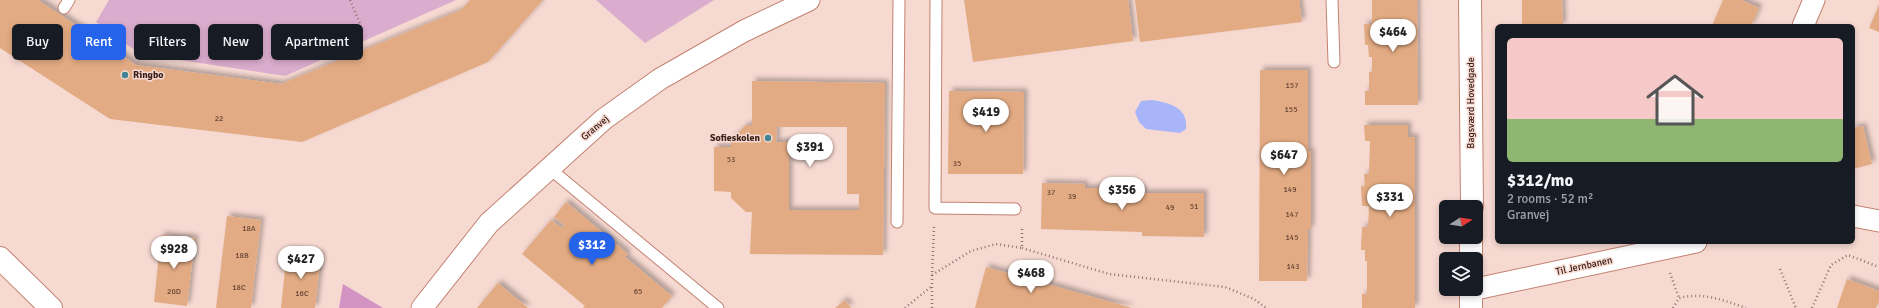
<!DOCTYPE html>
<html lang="en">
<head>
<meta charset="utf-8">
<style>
  :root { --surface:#171b24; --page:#242831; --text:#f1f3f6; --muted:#9ea1a6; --accent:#2563eb }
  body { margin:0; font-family:Signika,sans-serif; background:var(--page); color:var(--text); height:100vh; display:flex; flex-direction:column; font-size:15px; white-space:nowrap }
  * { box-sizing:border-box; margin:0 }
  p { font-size:13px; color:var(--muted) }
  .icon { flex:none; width:22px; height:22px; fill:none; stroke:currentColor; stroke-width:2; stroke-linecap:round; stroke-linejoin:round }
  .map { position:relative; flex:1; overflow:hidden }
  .side { position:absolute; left:1495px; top:24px; width:360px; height:220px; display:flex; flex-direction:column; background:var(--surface); border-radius:6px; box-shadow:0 2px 6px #0003 }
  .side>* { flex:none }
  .top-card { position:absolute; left:12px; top:24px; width:380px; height:36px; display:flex; gap:8px }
  .needle { width:26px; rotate:78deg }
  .buttons { position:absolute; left:1439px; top:200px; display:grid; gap:8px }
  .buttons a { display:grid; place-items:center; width:44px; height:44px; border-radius:6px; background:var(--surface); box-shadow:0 2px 6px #0003; font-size:20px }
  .price { position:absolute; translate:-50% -34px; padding:0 9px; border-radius:14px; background:#fff; color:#222; font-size:13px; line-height:26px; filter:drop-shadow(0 1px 2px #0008) }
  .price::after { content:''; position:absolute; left:50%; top:24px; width:12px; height:9px; margin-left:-6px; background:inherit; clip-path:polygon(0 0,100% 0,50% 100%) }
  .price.current { background:var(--accent); color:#fff }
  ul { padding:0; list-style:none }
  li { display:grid; align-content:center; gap:8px; height:212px; padding:0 12px }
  li span { display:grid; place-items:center; height:124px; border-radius:6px; color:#555 }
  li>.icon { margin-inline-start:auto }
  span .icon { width:72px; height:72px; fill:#fffc; stroke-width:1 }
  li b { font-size:17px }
  .pill { padding:0 14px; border-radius:6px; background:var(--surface); box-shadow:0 2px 6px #0003; font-size:14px; line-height:36px }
  .pill.current { background:var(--accent); color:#fff }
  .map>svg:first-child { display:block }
  .green { fill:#daaccd }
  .forest { fill:#d494c3 }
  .water { fill:#a9b5f9 }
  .building { fill:#e3ab83; fill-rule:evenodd; filter:url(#shadow) }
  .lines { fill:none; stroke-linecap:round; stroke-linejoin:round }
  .service-casing { stroke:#c38270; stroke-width:13 }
  .minor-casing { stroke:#c38270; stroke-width:23 }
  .tertiary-casing { stroke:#c38270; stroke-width:24 }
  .path { stroke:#91766e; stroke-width:2.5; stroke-dasharray:1 3; stroke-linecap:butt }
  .service { stroke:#fff; stroke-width:11 }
  .minor { stroke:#fff; stroke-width:21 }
  .tertiary { stroke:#fff; stroke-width:22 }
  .poi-dot { fill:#418394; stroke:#f6d9d1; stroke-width:1.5 }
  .labels { text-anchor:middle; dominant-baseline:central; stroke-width:3; stroke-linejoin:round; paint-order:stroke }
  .number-label { font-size:8px; fill:#644334 }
  .poi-label { font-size:10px; font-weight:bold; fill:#3a2019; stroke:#f6d9d1; text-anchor:start }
  .street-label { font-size:10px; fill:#3a2019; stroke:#f6d9d1 }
</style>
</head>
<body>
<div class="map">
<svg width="1879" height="308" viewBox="0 0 1879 308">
  <defs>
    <filter id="shadow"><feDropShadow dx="3.5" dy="-3.5" stdDeviation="2" flood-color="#0004"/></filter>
  </defs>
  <rect width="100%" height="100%" fill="#f6d9d1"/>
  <!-- green -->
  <path class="green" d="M109 0H456L285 76 140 54 96 22Z
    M596 0H714L645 43Z"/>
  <!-- forest -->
  <path class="forest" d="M343 284 383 308H339Z"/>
  <!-- water -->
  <path class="water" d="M1152 100C1170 103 1188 107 1186 129L1180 133 1146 129 1139 122 1135 112 1141 101Z"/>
  <!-- building -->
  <path class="building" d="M0 0H38L136 65 281 84 461 10 470 0H543L488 62 302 142 110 119 0 48Z
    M964 0H1128L1133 41 973 62Z
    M1135 0H1299L1302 22 1140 42Z
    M1372 0H1417L1418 105H1365V91H1369V72H1372V57H1369L1368 45H1365L1364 24H1372Z
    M1522 0H1562L1563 26H1522Z
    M1723 0H1741L1759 8 1751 26H1712Z
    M1879 5V32L1869 28Z
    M1260 70H1308V151H1311V229H1308L1307 281H1259Z
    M752 81 885 83 883 255 750 254 752 212H746L731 198V192L714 191V147H731V140L746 125H752ZM777 127H847V194H859V210H789V142H776Z
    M949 91 1024 92 1023 174H948Z
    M1364 125H1408V137H1415V308H1362V294H1367V261H1365V250H1361L1362 227H1368L1369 206H1362L1361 186H1365L1364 174H1369L1370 141H1365Z
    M1863 126 1872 164 1853 169V128Z
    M1042 183 1085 184 1084 188 1143 189V193H1204V237L1142 236V232L1041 229Z
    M566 202 628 254 625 257 672 296 662 308H583L585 306 522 254 551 220 562 228 564 225 554 217Z
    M227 216 261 220 251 308H216Z
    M161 235 195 238 187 306 154 302Z
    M287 251 321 255 315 308H281Z
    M986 267 1132 308H975Z
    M1847 279 1879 291V301L1876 308H1837Z
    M498 283 528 308H477Z
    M845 300 851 308H835Z"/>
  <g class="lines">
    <defs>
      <path id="service" d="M936 0 935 208 1015 209
        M1332 0 1334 62
        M64 8 69 0
        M549 168 718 308
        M897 222 899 0"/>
      <path id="minor" d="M1803 26 1814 0
        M1853 216 1879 221
        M1471 290 1696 242
        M422 308 489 223 604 119 660 79 744 31 809 0"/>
      <path id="tertiary" d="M1470 0 1472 207
        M0 258 51 308
        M1471 259V237
        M1471 289V308"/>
    </defs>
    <!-- service casing -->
    <use href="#service" class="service-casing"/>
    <!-- minor casing -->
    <use href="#minor" class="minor-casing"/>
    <!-- tertiary casing -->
    <use href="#tertiary" class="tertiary-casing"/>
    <!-- path -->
    <path class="path" d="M350 0 361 26
      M934 227 932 275 971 251 996 244 1022 248V226
      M1022 248 1109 274 1225 287 1254 299 1266 308
      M1780 269 1796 308
      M1670 273 1679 298
      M905 308 932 286
      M932 308V275
      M1673 308 1679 298C1703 292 1723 300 1746 308
      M1812 308 1831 265 1848 255 1879 267"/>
    <!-- service -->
    <use href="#service" class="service"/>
    <!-- minor -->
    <use href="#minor" class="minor"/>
    <!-- tertiary -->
    <use href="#tertiary" class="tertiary"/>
  </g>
  <!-- markers -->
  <g class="poi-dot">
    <circle cx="125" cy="75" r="4"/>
    <circle cx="768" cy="138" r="4"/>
  </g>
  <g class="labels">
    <!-- number labels -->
    <g class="number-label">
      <text x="1292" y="85">157</text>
      <text x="1291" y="109">155</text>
      <text x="219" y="118">22</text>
      <text x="731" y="159">53</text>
      <text x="957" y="163">35</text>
      <text x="1290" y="189">149</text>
      <text x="1051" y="192">37</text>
      <text x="1072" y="196">39</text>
      <text x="1194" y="206">51</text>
      <text x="1170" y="207">49</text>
      <text x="1292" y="214">147</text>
      <text x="249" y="228">18A</text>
      <text x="1292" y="237">145</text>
      <text x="242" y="255">18B</text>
      <text x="1293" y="266">143</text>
      <text x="239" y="287">18C</text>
      <text x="174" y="291">20D</text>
      <text x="638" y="291">65</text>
      <text x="302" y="293">16C</text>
    </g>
    <!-- poi labels -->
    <g class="poi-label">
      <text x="133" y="75">Ringbo</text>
      <text x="760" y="138" text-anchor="end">Sofieskolen</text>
    </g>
    <!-- street labels -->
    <g class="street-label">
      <text transform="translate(1471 103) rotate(-90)">Bagsværd Hovedgade</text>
      <text transform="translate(595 128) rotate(-40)">Granvej</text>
      <text transform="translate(1584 266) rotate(-12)">Til Jernbanen</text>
    </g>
  </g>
</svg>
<div class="buttons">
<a><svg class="needle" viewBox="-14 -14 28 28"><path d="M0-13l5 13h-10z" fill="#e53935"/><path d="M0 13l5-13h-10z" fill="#9ea1a6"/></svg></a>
<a><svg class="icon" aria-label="layers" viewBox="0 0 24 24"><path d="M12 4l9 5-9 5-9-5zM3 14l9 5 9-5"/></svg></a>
</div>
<b class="price" style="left:1393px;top:53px">$464</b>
<b class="price" style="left:986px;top:133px">$419</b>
<b class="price" style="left:810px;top:168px">$391</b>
<b class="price" style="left:1284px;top:176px">$647</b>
<b class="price" style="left:1122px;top:211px">$356</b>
<b class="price" style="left:1390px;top:218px">$331</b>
<b class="price current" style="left:592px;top:266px">$312</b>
<b class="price" style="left:174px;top:270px">$928</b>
<b class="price" style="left:301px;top:280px">$427</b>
<b class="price" style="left:1031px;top:294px">$468</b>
<div class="top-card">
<a class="pill">Buy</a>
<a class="pill current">Rent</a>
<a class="pill">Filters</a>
<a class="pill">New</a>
<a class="pill">Apartment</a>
</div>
<section class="side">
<ul>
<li><span style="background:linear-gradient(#f6c9c9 65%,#8fb573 0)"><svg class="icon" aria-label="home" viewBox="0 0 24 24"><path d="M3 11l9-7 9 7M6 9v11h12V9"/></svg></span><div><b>$312/mo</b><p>2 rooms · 52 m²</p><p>Granvej</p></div></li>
</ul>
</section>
</div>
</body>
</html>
